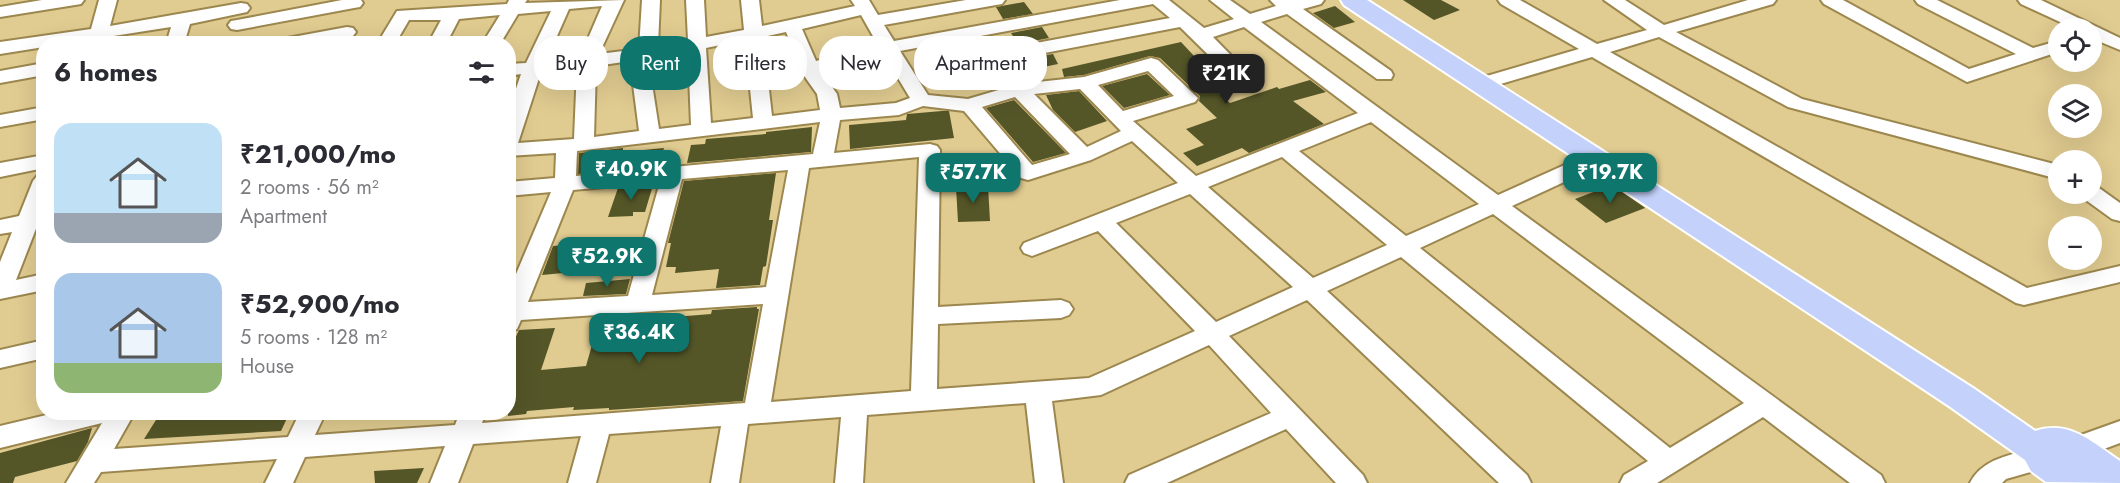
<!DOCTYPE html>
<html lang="en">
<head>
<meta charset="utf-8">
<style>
  :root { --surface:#fff; --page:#f7f7f7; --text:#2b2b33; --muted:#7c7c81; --accent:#0f766e }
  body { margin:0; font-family:Jost,sans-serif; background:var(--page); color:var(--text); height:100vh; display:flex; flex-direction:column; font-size:22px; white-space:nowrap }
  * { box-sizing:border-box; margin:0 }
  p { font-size:20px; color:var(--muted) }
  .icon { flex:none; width:33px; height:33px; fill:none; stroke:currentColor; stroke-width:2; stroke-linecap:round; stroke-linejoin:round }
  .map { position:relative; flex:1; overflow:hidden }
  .side { position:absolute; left:36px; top:36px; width:480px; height:384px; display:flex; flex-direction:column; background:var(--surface); border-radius:24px; box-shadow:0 6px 24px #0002 }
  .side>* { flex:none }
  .guide { position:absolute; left:534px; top:36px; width:570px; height:54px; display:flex; gap:12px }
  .buttons { position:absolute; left:2048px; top:18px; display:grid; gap:12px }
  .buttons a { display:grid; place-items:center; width:54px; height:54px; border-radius:50%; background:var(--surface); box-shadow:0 6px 24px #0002; font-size:30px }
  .price { position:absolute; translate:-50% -51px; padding:0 14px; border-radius:12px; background:var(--accent); color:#fff; font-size:20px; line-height:39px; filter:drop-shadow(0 2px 3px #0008) }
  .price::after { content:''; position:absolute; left:50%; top:36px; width:18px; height:14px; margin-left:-9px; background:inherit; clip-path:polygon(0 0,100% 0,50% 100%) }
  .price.current { background:#222; color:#fff }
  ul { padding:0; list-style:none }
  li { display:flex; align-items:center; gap:18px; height:150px; padding:0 18px }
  li span { display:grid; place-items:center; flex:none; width:168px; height:120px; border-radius:18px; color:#555 }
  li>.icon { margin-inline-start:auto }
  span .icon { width:72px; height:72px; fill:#fffc; stroke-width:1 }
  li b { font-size:26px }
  h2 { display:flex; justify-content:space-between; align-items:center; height:72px; padding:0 18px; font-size:26px }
  .tag { padding:0 21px; border-radius:24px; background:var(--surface); box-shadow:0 6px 24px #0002; font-size:21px; line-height:54px }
  .tag.current { background:var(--accent); color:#fff }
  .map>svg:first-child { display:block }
  .building { fill:#545628 }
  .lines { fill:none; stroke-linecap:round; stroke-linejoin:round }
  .minor-casing { stroke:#9c874f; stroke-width:4 }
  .major-casing { stroke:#fff; stroke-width:4 }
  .minor { fill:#fff; fill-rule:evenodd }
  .major { fill:#c4d1fa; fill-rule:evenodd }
</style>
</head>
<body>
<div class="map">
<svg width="2120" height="483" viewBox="0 0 2120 483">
  <rect width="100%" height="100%" fill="#e0cb90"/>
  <!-- building -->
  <path class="building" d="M1403 0H1441L1460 10 1434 20Z
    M1024 2 1033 14 1003 19 996 7Z
    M1335 6 1355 22 1334 28 1313 13Z
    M1042 27 1049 38 1018 44 1011 33Z
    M1181 42 1195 57 1204 54 1223 72 1203 79 1230 103 1277 87 1279 89 1310 80 1326 92 1293 101 1324 124 1249 153 1242 148 1197 166 1183 153 1204 145 1186 129 1217 118 1199 101 1200 96 1160 58 1150 56 1084 75 1064 77 1062 69Z
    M1053 54 1058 64 1034 69 1029 58Z
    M1147 74 1170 95 1124 108 1102 86Z
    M1079 91 1107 121 1075 132 1053 110 1046 95Z
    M1014 100 1066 153 1033 162 986 108Z
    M942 111H949L954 138 850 149 849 125 906 120 907 114Z
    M812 127 811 152 687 163 691 145 705 144 706 139 766 134V132Z
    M623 148V152L664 148 658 166 578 174 579 153Z
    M776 173 769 220H773L766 266 763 267 760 285 716 288 719 269 675 273 676 267H666L671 243H668L684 181Z
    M653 185 645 212H633V216L608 217 618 188Z
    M1612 185 1644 207 1645 208 1606 223 1575 199Z
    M988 186 990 221 958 222 956 187Z
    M592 243 584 271 542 275 553 246Z
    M630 279 626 294 583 296 586 283Z
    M757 307V309H759L743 401 609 410V408L573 410 574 407 527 411 526 414 508 416V354L519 330 555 328 541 370 586 366 600 317 622 316V320L625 321 711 314 712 310Z
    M161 412H290L281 431 144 439Z
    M92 428 88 442 77 461 15 477 13 483H0V453Z
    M424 468 417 483H375L374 471Z"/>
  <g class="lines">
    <defs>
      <path id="minor" d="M42 0H84L81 4 75 5 0 17V7Z
        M99 0H117L110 26 241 3 247 4 250 8 247 12 190 24 184 44H166L171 27 107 37 105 44H87L88 40 44 44V47L0 54V42L91 29Z
        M342 0H361L363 3 360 7 354 8 237 30 231 29 228 25 231 21 237 20Z
        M509 0H527L525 3 624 0 599 54 639 49 642 0H660L658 46 688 40 686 0H704L706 37 744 30 741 0H759L762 26 855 6 851 0H869L878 15 966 0H1005L1002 4 996 5 884 25 894 41 1120 0H1169L1204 28 1234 19 1210 0H1230L1250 14 1276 6 1270 0H1324L1321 4 1303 9 1391 71 1393 75 1391 79H1377L1287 14 1261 22 1498 195 1589 154 1596 153 1603 154 1606 159 1603 164 1512 206 1881 475 1885 483H1850L1763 417 1657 483H1620L1624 475 1648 461 1401 257 1327 291 1527 475 1531 483H1499L1307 300 1229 336 1363 475 1367 483H1336L1286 429 1167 483H1125L1129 475 1271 413 1209 345 1101 395 1052 401 1063 483H1035L1026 403 867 415 863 483H835L841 417 748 424 739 483H711L721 426 609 434 596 483H568L581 436 473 444 458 483H430L445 446 305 457 293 483H265L277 459 101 472 94 483H66L102 423 0 448V426L59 412H135L114 449 288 437 300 412H326L315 435 455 425 460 412H486L482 423 745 403 763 304 521 320 517 329 508 332V293L551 192 508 196V182L555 178 556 153 508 156V112L521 74 508 76V64L526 63 551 11 518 14 500 44H482L500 15 459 19 446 44H428L441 20H409L395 44H377L397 11 507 4ZM1153 4 1170 18 935 62 928 64 926 68 928 72 935 74 1180 27 1243 89H1257L1260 85 1213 37 1244 27 1358 113 1196 176 1133 121 1195 102 1198 98 1158 60 1151 58 1084 77 1019 84 968 99 928 95 900 51ZM602 6 580 57 546 61 569 9ZM861 15 878 45 816 61 802 29ZM786 32 805 77 817 94 820 110 772 116 763 37ZM745 40 753 118 711 123 706 48ZM688 51 691 125 659 129 648 58ZM884 55 910 98 896 103 840 108 837 94 821 71ZM630 61 639 131 594 137 596 66ZM577 68 574 139 518 143 541 72ZM1148 71 1174 96 1123 111 1098 85ZM1080 89 1121 131 1087 147 1034 94ZM1015 97 1070 154 1032 165 982 107ZM923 106 964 111 1021 178 1028 180 1091 160 1132 141 1178 183 1024 243 1021 248 1024 253 1032 256 1098 231 1195 331 1089 378 937 389 938 324 1061 318 1069 315 1073 309 1069 303 1061 300 938 307 940 150 937 146 930 144 834 153 840 120 899 115ZM820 122 813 154 576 176 577 151ZM1371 122 1479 204 1406 236 1299 151ZM919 157 911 391 771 402 809 168ZM1282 157 1387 245 1313 278 1208 187ZM788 170 766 287 652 295 682 179ZM660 182 628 296 528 302 573 190ZM1190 194 1293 287 1216 322 1116 223ZM1493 214 1744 403 1670 448 1420 248Z
        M1498 0H1520L1597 44 1647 30 1604 0H1625L1664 25 1748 0H1776L1773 4 1676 32 1802 99 2058 165V179L1788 107 1659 37 1610 52 2027 288 2120 266V282L2024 305 2016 303 1592 57 1487 88H1473L1470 84 1473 80 1579 49 1501 4Z
        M1821 0H1843L1969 69 2016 54 1918 4 1915 0H1937L2033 48 2058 41V52L1967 82 1824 4Z
        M2018 0H2041L2120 38V50L2091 38V28H2073L2021 4Z
        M347 27 353 28 356 32 353 36 314 44H273L282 39Z
        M44 63V75L0 83V71Z
        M44 107V119L0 127V115Z
        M44 155V168L0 177V163Z
        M44 174V224L37 226 16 280 44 274V290L0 299V262L12 232 0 234V220L19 216 33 181 37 176Z
        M2091 186 2099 188 2120 203V221L2112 219 2083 198 2081 194H2091Z
        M44 340V358L0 368V350Z
        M2120 421V443L2077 459 2067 456 2064 448 2067 440Z
        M2041 447 2051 450 2055 458 2051 466 2006 479 2002 483H1970C1983 457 2016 454 2041 447Z"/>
      <path id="major" d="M1341 0H1367L1973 388 2035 431C2070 419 2094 444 2120 461V483L2046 482 2031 471 2025 460 1949 406 1344 5Z"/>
    </defs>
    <!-- minor casing -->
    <use href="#minor" class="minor-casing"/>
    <!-- major casing -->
    <use href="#major" class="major-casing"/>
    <!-- minor -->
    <use href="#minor" class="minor"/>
    <!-- major -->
    <use href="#major" class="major"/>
  </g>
</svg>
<div class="buttons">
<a><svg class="icon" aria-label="locate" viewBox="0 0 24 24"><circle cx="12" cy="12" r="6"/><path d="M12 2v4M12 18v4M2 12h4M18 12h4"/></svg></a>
<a><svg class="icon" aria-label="layers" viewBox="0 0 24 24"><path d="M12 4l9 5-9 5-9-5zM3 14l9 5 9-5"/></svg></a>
<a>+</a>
<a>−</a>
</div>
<b class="price current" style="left:1226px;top:105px">₹21K</b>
<b class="price" style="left:631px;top:201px">₹40.9K</b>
<b class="price" style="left:973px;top:204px">₹57.7K</b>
<b class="price" style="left:1610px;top:204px">₹19.7K</b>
<b class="price" style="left:607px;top:288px">₹52.9K</b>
<b class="price" style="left:639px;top:364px">₹36.4K</b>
<div class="guide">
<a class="tag">Buy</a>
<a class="tag current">Rent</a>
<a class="tag">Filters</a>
<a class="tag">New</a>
<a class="tag">Apartment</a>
</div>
<section class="side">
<h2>6 homes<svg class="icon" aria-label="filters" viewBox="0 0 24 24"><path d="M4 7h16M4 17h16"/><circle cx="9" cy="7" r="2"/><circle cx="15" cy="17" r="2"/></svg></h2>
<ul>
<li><span style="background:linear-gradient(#bfe0f5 75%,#9aa5b1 0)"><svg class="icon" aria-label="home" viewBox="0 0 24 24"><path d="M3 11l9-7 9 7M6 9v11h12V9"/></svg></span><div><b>₹21,000/mo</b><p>2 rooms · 56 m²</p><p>Apartment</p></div></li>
<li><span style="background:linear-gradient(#a9c7e8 75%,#8fb573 0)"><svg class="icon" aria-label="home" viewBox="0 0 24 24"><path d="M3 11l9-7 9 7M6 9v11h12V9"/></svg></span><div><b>₹52,900/mo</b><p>5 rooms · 128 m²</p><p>House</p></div></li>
</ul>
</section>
</div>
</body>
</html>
